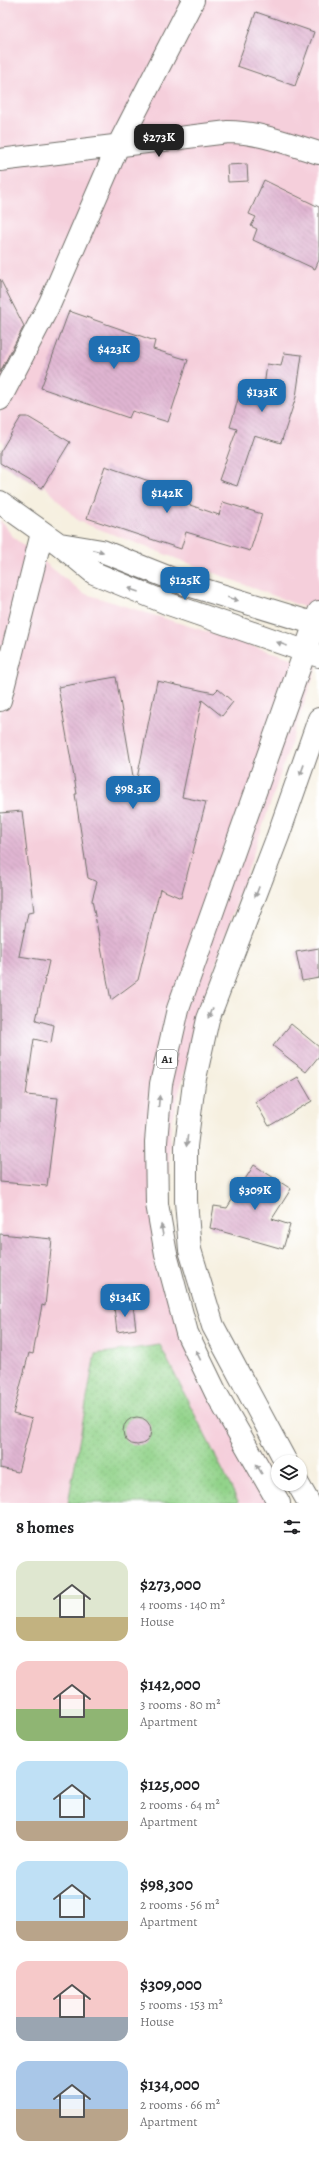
<!DOCTYPE html>
<html lang="en">
<head>
<meta charset="utf-8">
<style>
  :root { --surface:#fff; --page:#f2f2f2; --text:#202124; --muted:#757577; --accent:#1f6fb2 }
  body { margin:0; font-family:Alegreya,serif; background:var(--page); color:var(--text); height:100vh; display:flex; flex-direction:column; font-size:15px; white-space:nowrap }
  * { box-sizing:border-box; margin:0 }
  p { font-size:13px; color:var(--muted) }
  .icon { flex:none; width:22px; height:22px; fill:none; stroke:currentColor; stroke-width:2; stroke-linecap:round; stroke-linejoin:round }
  .map { position:relative; height:1503px; overflow:hidden }
  .sheet { display:flex; flex-direction:column; background:var(--surface); flex:1 }
  .sheet>* { flex:none }
  .fabs { position:absolute; left:271px; top:1455px; display:grid; gap:8px }
  .fabs a { display:grid; place-items:center; width:36px; height:36px; border-radius:50%; background:var(--surface); box-shadow:0 1px 3px #0004; font-size:20px }
  .price { position:absolute; translate:-50% -34px; padding:0 9px; border-radius:8px; background:var(--accent); color:#fff; font-size:13px; line-height:26px; filter:drop-shadow(0 1px 2px #0008) }
  .price::after { content:''; position:absolute; left:50%; top:24px; width:12px; height:9px; margin-left:-6px; background:inherit; clip-path:polygon(0 0,100% 0,50% 100%) }
  .price.current { background:#222; color:#fff }
  ul { padding:0; list-style:none }
  li { display:flex; align-items:center; gap:12px; height:100px; padding:0 16px }
  li span { display:grid; place-items:center; flex:none; width:112px; height:80px; border-radius:12px; color:#555 }
  li>.icon { margin-inline-start:auto }
  span .icon { width:48px; height:48px; fill:#fffc; stroke-width:1 }
  li b { font-size:17px }
  h2 { display:flex; justify-content:space-between; align-items:center; height:48px; padding:0 16px; font-size:17px }
  .map>svg:first-child { display:block }
  .built { fill:#f5cfdb }
  .park { fill:url(#park-dots); stroke:#5e7f5a }
  .building { fill:url(#building-back-hatch) }
  .lines { fill:none; stroke-linecap:round; stroke-linejoin:round }
  .minor-casing { stroke:#72706a; stroke-width:24 }
  .highway-casing { stroke:#72706a; stroke-width:24 }
  .minor { stroke:#fff; stroke-width:22 }
  .highway { stroke:#fff; stroke-width:22 }
  .oneway { fill:#a0a0a0 }
  .labels { text-anchor:middle; dominant-baseline:central; stroke-width:3; stroke-linejoin:round; paint-order:stroke }
  .shield { fill:#fff; stroke:#6b6b6b; stroke-width:1 }
  .shield-label { font-size:11px; font-weight:bold; fill:#2b2b2b }
</style>
</head>
<body>
<div class="map">
<svg width="319" height="1503" viewBox="0 0 319 1503">
  <defs>
    <pattern id="park-dots" width="8" height="8" patternUnits="userSpaceOnUse"><rect width="8" height="8" fill="#92d38a"/><path d="M2 2h.1M6 6h.1" fill="none" stroke="#7eb577" stroke-width="1.8" stroke-linecap="round"/></pattern>
    <pattern id="building-back-hatch" width="6" height="6" patternUnits="userSpaceOnUse"><rect width="6" height="6" fill="#e0b5d2"/><path d="M-1 5l2 2M0 0l6 6M5-1l2 2" fill="none" stroke="#c09cb4"/></pattern>
  </defs>
  <rect width="100%" height="100%" fill="#fff"/>
  <filter id="ink" filterUnits="userSpaceOnUse"><feTurbulence type="fractalNoise" baseFrequency=".025" numOctaves="2"/><feDisplacementMap in="SourceGraphic" scale="8" xChannelSelector="R" yChannelSelector="G"/><feConvolveMatrix kernelMatrix="1 2 1 2 8 2 1 2 1" color-interpolation-filters="sRGB"/></filter>
  <filter id="wash" filterUnits="userSpaceOnUse"><feTurbulence type="fractalNoise" baseFrequency=".012" numOctaves="4" result="noise"/><feDisplacementMap in="SourceGraphic" scale="16" xChannelSelector="R" yChannelSelector="G"/><feGaussianBlur stdDeviation="0.9" result="paint"/><feColorMatrix in="noise" values="0 0 0 0 0 0 0 0 0 0 0 0 0 0 0 0 0 1.4 0 .05"/><feComposite in="paint" operator="in"/></filter>
  <g filter="url(#wash)">
    <rect width="100%" height="100%" fill="#f6f0e0"/>
    <!-- built -->
    <path class="built" d="M0 0H319V613L78 521 0 439Z
      M0 520 14 538 83 593 317 666 208 988 171 1122 167 1209 180 1290 227 1412 290 1503H0Z"/>
    <!-- park -->
    <path class="park" d="M160 1345 238 1501 237 1503H68L95 1354Z"/>
    <g id="blocks">
      <!-- building -->
      <path class="building" d="M256 12 314 32 295 86 237 66Z
        M247 164 248 181 228 182 227 165Z
        M264 180 319 207V260L315 269 253 240 257 229 251 226 256 217 249 214Z
        M0 279 24 326 0 372Z
        M69 311 155 341 153 349 188 360 168 422 132 411 129 418 41 388Z
        M284 353 302 355 296 397 281 443 254 435 237 486 219 480 237 429 230 427 243 382 264 387 267 364 281 366Z
        M21 417H28L70 442 42 488 0 463V452Z
        M105 466 152 482 149 491 219 515 223 502 262 514 250 551 186 532 181 549 87 518Z
        M116 677 135 788 157 681 214 693 218 689 233 702 222 716 202 700 182 797 206 802 181 898 160 889 138 980 111 1000 92 900 97 882 88 878 75 794H77L58 687Z
        M22 811 34 912 28 913 19 956 49 961 36 1020 54 1025 51 1043 34 1039 26 1095 58 1098 47 1186 0 1182V813Z
        M319 948V978L302 981 296 952Z
        M291 1024 319 1047V1056L306 1072 273 1046Z
        M298 1077 312 1101 269 1126 255 1102Z
        M254 1165 291 1189 272 1219 290 1225 283 1249 210 1228 214 1206 227 1208Z
        M0 1234 52 1239 45 1306 42 1305 33 1354 29 1353 13 1414 32 1419 18 1472 0 1468Z
        M133 1305 136 1329 117 1332 114 1307Z
        M123 1431a14 14 0 1 1 28 0a14 14 0 1 1-28 0Z"/>
    </g>
  </g>
  <g filter="url(#ink)">
    <use href="#blocks" fill-opacity="0" stroke="#72706a" stroke-width="1"/>
    <g class="lines">
      <defs>
        <path id="minor" d="M0 160 228 132C259 132 289 144 319 153
          M0 399 50 303 118 146 193 0
          M0 502 59 544 94 573 169 604 319 656
          M60 544 102 551 185 584 319 625
          M0 700 42 533"/>
        <path id="highway" d="M286 1462 213 1326 190 1250 186 1201V1146L194 1083 208 1019 278 836 319 719
          M298 1484 309 1503
          M279 1503 216 1393 187 1333 166 1254 157 1204 156 1142 161 1084 178 1009 319 612"/>
      </defs>
      <!-- minor casing -->
      <use href="#minor" class="minor-casing"/>
      <!-- highway casing -->
      <use href="#highway" class="highway-casing"/>
      <!-- minor -->
      <use href="#minor" class="minor"/>
      <!-- highway -->
      <use href="#highway" class="highway"/>
    </g>
    <!-- one-way arrows -->
    <defs><path id="oneway-solid" d="M-6-.8H1V-3.2L6.5 0L1 3.2V.8H-6Z"/></defs>
    <g class="oneway">
      <use href="#oneway-solid" transform="translate(98 551) rotate(11)"/>
      <use href="#oneway-solid" transform="translate(133 590) rotate(-160)"/>
      <use href="#oneway-solid" transform="translate(233 599) rotate(17)"/>
      <use href="#oneway-solid" transform="translate(282 644) rotate(-160)"/>
      <use href="#oneway-solid" transform="translate(302 770) rotate(110)"/>
      <use href="#oneway-solid" transform="translate(257 892) rotate(111)"/>
      <use href="#oneway-solid" transform="translate(211 1013) rotate(110)"/>
      <use href="#oneway-solid" transform="translate(159 1101) rotate(-85)"/>
      <use href="#oneway-solid" transform="translate(187 1141) rotate(96)"/>
      <use href="#oneway-solid" transform="translate(162 1230) rotate(-100)"/>
      <use href="#oneway-solid" transform="translate(198 1355) rotate(-116)"/>
      <use href="#oneway-solid" transform="translate(259 1469) rotate(-120)"/>
    </g>
  </g>
  <g class="labels">
    <!-- shield labels -->
    <rect class="shield" x="157" y="1050" width="20" height="18" rx="3"/>
    <g class="shield-label">
      <text x="167" y="1059">A1</text>
    </g>
  </g>
</svg>
<div class="fabs">
<a><svg class="icon" aria-label="layers" viewBox="0 0 24 24"><path d="M12 4l9 5-9 5-9-5zM3 14l9 5 9-5"/></svg></a>
</div>
<b class="price current" style="left:159px;top:158px">$273K</b>
<b class="price" style="left:114px;top:370px">$423K</b>
<b class="price" style="left:262px;top:413px">$133K</b>
<b class="price" style="left:167px;top:514px">$142K</b>
<b class="price" style="left:185px;top:601px">$125K</b>
<b class="price" style="left:133px;top:810px">$98.3K</b>
<b class="price" style="left:255px;top:1211px">$309K</b>
<b class="price" style="left:125px;top:1318px">$134K</b>
</div>
<section class="sheet">
<h2>8 homes<svg class="icon" aria-label="filters" viewBox="0 0 24 24"><path d="M4 7h16M4 17h16"/><circle cx="9" cy="7" r="2"/><circle cx="15" cy="17" r="2"/></svg></h2>
<ul>
<li><span style="background:linear-gradient(#dfe7d0 70%,#c2b280 0)"><svg class="icon" aria-label="home" viewBox="0 0 24 24"><path d="M3 11l9-7 9 7M6 9v11h12V9"/></svg></span><div><b>$273,000</b><p>4 rooms · 140 m²</p><p>House</p></div></li>
<li><span style="background:linear-gradient(#f6c9c9 60%,#8fb573 0)"><svg class="icon" aria-label="home" viewBox="0 0 24 24"><path d="M3 11l9-7 9 7M6 9v11h12V9"/></svg></span><div><b>$142,000</b><p>3 rooms · 80 m²</p><p>Apartment</p></div></li>
<li><span style="background:linear-gradient(#bfe0f5 75%,#b9a48a 0)"><svg class="icon" aria-label="home" viewBox="0 0 24 24"><path d="M3 11l9-7 9 7M6 9v11h12V9"/></svg></span><div><b>$125,000</b><p>2 rooms · 64 m²</p><p>Apartment</p></div></li>
<li><span style="background:linear-gradient(#bfe0f5 75%,#b9a48a 0)"><svg class="icon" aria-label="home" viewBox="0 0 24 24"><path d="M3 11l9-7 9 7M6 9v11h12V9"/></svg></span><div><b>$98,300</b><p>2 rooms · 56 m²</p><p>Apartment</p></div></li>
<li><span style="background:linear-gradient(#f6c9c9 70%,#9aa5b1 0)"><svg class="icon" aria-label="home" viewBox="0 0 24 24"><path d="M3 11l9-7 9 7M6 9v11h12V9"/></svg></span><div><b>$309,000</b><p>5 rooms · 153 m²</p><p>House</p></div></li>
<li><span style="background:linear-gradient(#a9c7e8 60%,#b9a48a 0)"><svg class="icon" aria-label="home" viewBox="0 0 24 24"><path d="M3 11l9-7 9 7M6 9v11h12V9"/></svg></span><div><b>$134,000</b><p>2 rooms · 66 m²</p><p>Apartment</p></div></li>
</ul>
</section>
</body>
</html>
